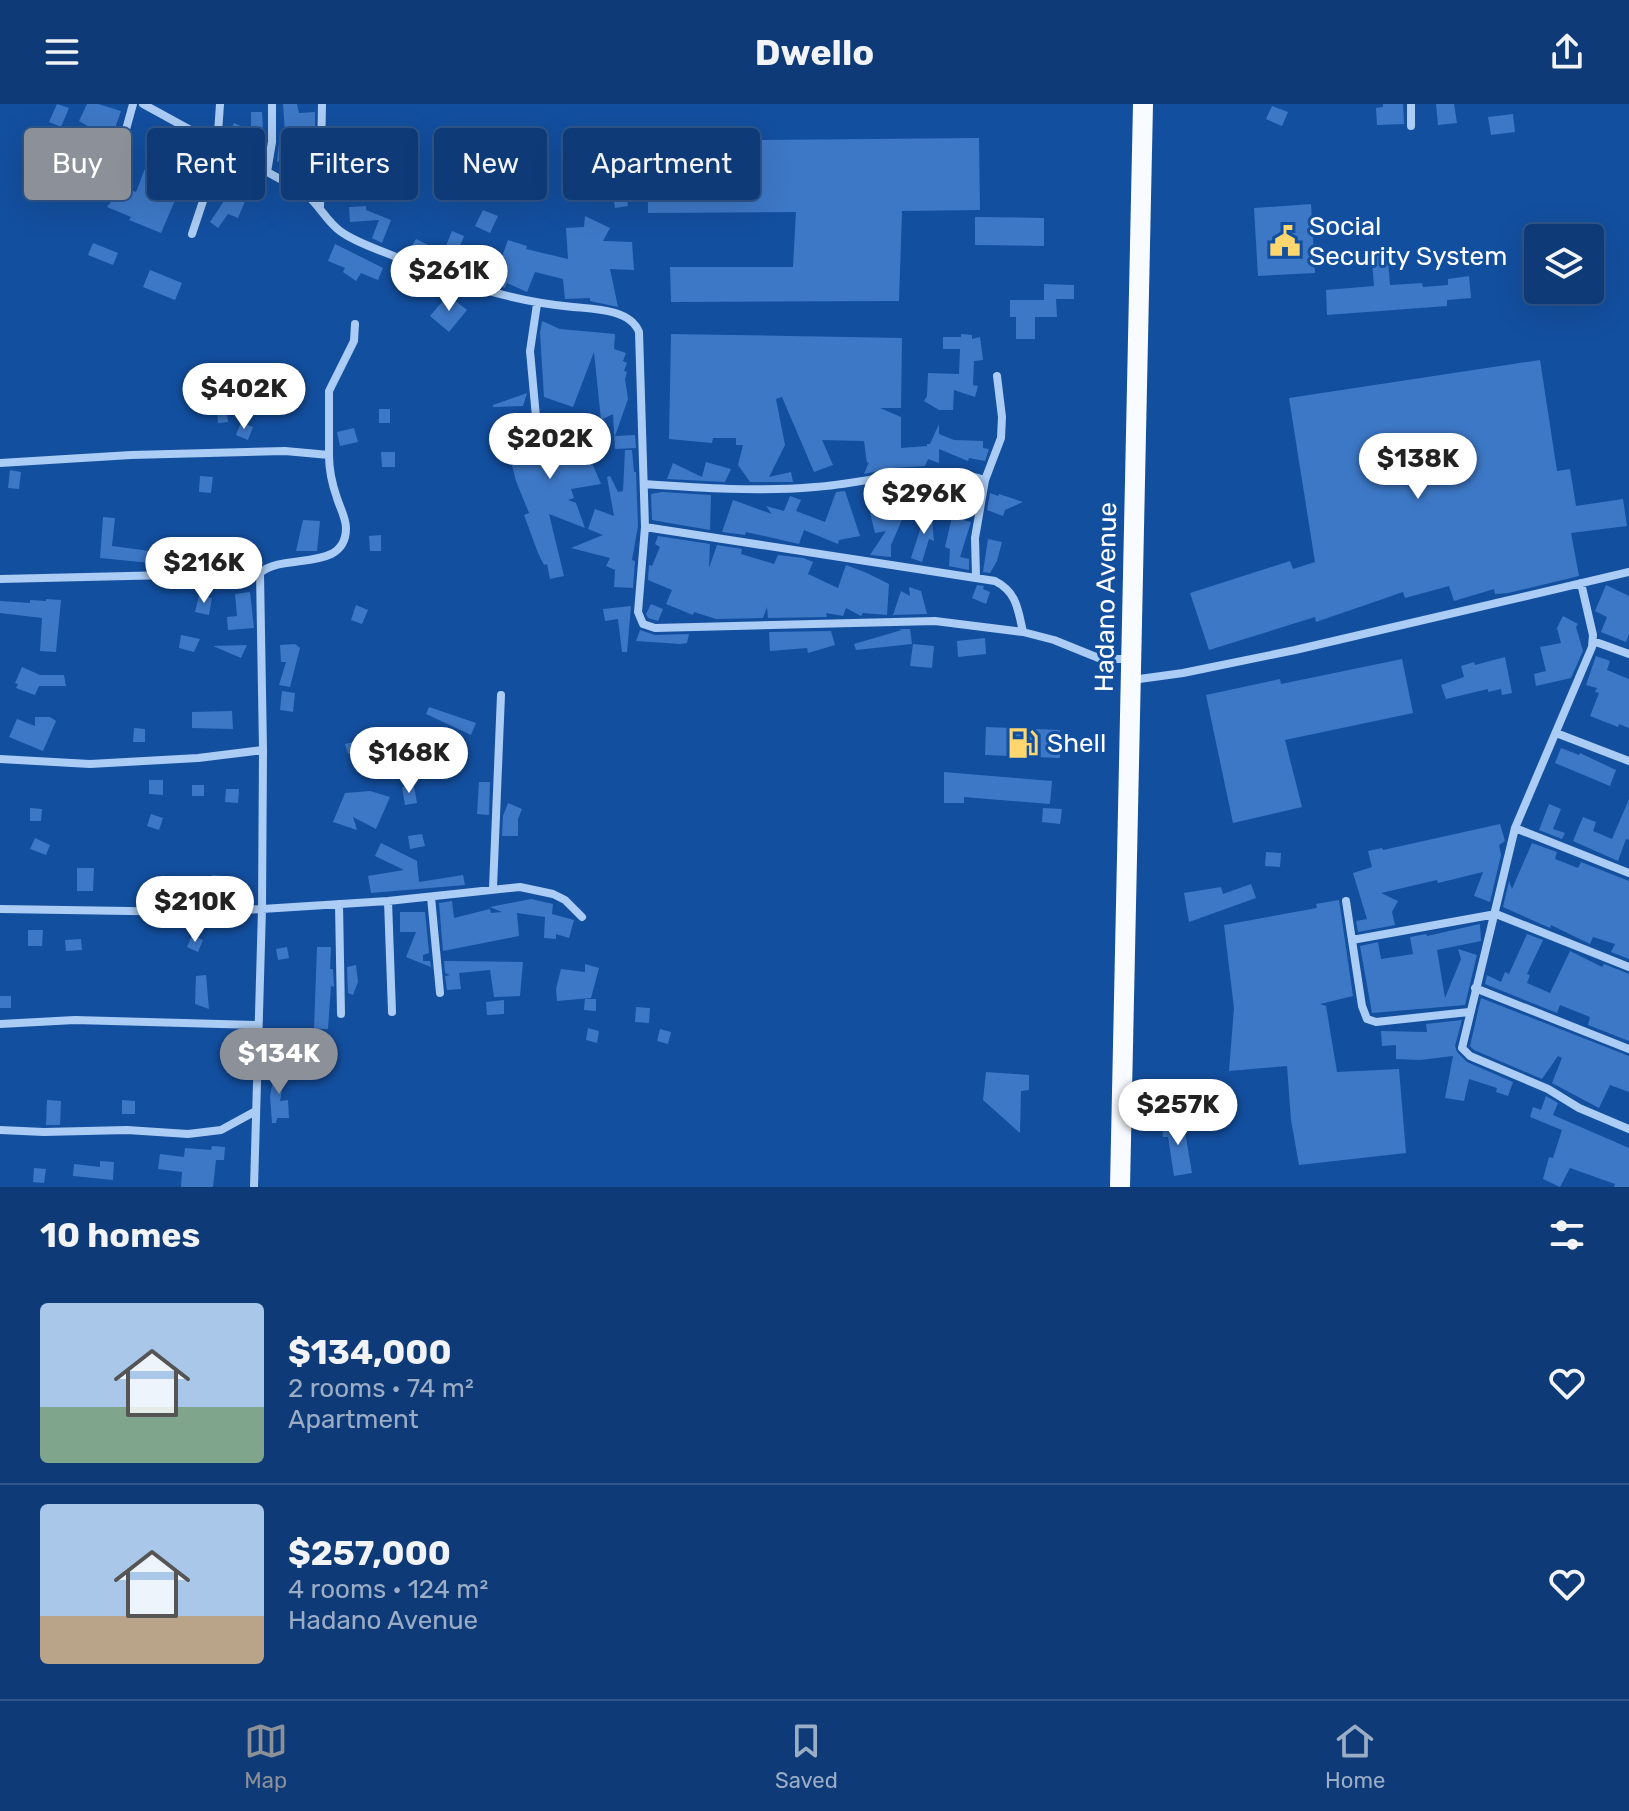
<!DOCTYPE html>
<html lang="en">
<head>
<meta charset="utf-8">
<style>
  :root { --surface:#0e3b77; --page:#1c467f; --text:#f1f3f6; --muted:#9badc6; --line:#2e5589; --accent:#8c9099 }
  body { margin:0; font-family:Rubik,sans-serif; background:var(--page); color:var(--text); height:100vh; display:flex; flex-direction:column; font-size:30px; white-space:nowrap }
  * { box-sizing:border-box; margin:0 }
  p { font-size:26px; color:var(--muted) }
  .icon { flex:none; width:44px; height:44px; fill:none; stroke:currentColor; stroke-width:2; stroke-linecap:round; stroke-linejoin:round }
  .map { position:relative; height:1083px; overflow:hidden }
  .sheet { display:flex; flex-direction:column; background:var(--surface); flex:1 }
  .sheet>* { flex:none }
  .guide { position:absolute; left:24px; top:24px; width:800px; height:72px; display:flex; gap:16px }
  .tools { position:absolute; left:1524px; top:120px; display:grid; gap:16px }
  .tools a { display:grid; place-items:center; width:80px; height:80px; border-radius:8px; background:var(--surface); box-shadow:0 8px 32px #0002,0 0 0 2px var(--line); font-size:40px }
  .price { position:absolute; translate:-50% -68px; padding:0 18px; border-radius:28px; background:#fff; color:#222; font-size:26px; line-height:52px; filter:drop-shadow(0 2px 4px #0008) }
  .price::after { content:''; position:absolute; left:50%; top:48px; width:24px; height:18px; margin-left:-12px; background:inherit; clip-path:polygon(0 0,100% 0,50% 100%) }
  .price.current { background:var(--accent); color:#fff }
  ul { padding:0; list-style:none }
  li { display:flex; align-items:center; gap:24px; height:200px; padding:0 40px }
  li+li { border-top:2px solid var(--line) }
  li span { display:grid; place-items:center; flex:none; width:224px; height:160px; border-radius:8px; color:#555 }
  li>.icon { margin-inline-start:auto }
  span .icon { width:96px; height:96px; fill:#fffc; stroke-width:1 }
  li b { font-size:34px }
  h2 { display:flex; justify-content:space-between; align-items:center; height:96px; padding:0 40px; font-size:34px }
  .chip { padding:0 28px; border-radius:8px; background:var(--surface); box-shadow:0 8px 32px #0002,0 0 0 2px var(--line); font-size:28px; line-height:72px }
  .chip.current { background:var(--accent); color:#fff }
  header { display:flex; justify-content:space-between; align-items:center; height:104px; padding:0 40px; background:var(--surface); font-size:36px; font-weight:700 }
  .dock { display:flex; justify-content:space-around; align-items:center; height:112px; border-top:2px solid var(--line); background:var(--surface); font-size:22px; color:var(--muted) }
  .dock a { display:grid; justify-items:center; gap:4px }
  .dock .current { color:var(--accent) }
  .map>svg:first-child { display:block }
  .building { fill:#3d78c6 }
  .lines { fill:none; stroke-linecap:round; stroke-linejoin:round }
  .street { stroke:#abccf4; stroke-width:8 }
  .primary { stroke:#f8fbff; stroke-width:20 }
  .labels { text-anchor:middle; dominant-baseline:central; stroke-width:6; stroke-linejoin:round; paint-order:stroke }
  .poi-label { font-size:26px; fill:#fff; stroke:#134f9f; text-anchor:start }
  .street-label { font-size:26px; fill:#fff; stroke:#134f9f }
</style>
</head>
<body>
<header><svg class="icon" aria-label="menu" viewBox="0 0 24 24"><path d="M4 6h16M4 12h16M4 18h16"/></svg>Dwello<svg class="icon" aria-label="share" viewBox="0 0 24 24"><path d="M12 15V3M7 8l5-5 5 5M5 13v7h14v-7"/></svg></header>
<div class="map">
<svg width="1629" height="1083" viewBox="0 0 1629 1083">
  <rect width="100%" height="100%" fill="#134f9f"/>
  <!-- building -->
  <path class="building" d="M57 0 69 4 61 23 49 18Z
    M87 0H98L121 7 114 27 117 28 113 43 96 38 98 28 79 17Z
    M283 0H297L299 9 315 8V24L297 25 299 47 314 52 312 71 277 57 279 39 286 43Z
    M1383 0H1403L1404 20 1377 21 1376 4 1383 3Z
    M1436 0H1454L1457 19 1438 21Z
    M1272 2 1288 8 1282 22 1266 15Z
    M251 8H262L264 45 229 29 234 19 251 27Z
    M1513 10 1515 28 1491 31 1488 13Z
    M168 25 178 30 175 37 191 44 189 49 209 57 199 87 188 82 193 67 154 51 159 39 162 40Z
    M979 34 980 106 902 107 899 197 671 198 670 163H793L796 108 648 109 647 37Z
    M27 42 46 50 39 72 27 67 29 61 23 59Z
    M149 54 160 59 150 84 176 94 161 129 129 116 131 113 107 103 114 94 118 81 136 88Z
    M225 60 247 69 245 75 253 78 238 114 228 110 218 124 210 118 224 97 212 92Z
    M75 62 94 71 81 97 60 89Z
    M626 88 628 102 615 104 613 90Z
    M1311 100 1315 169 1258 172 1254 104Z
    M366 102V106L391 116 382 139 372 134 379 116 350 118 349 103Z
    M483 106 498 112 490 129 475 122Z
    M585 112 610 124 603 137 632 138 634 166 610 165 618 203 590 197V194L565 195 563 175 535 168 527 188 507 179 505 184 492 180 508 136 527 142 526 145 568 155 566 124 584 123Z
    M975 113 1044 114V142L975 141Z
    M452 127 464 132 458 147 446 142Z
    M416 135 451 152 445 165 407 150Z
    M93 139 118 149 113 161 88 151Z
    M335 140 383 164 378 176 361 169 356 177 343 168 345 164 328 157Z
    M1387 144 1390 181 1422 179 1423 183 1448 181V175L1469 172 1471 194 1447 196V202L1327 211 1326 186 1374 182 1371 145Z
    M150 166 182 179 175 196 143 183Z
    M1044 180 1074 181V195H1056L1057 213H1035V235H1016V213H1010V196H1044Z
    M448 191 467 206 449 228 430 212Z
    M542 217 560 225 615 230 614 245 626 249 623 257 627 259 624 267 627 268 625 275 628 295 615 332 635 331 636 344 615 345 613 310 601 316 594 248 573 303 544 293 540 229Z
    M671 230 902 234 901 304H880L901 313V344L927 342V340H930L939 320V330L954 336 983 337V344L989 345 985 357 969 354 968 357 939 345V359L928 355 925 362 893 364 864 370 869 358 867 359 864 337 822 336 833 361 814 368 782 293 776 295 785 341 769 373 791 368 793 378H750L738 361 743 341H736V334H713L712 339 669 335Z
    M961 230 972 231V235L980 233 983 256 974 257 973 281 978 282 975 293 954 286 953 306H939L924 297 927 292 928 269 959 270 960 245H943V233H961Z
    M1540 256 1557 367 1570 365 1576 402 1623 395 1627 422 1571 429 1579 472 1508 489 1495 490 1494 485 1454 497 1449 482 1405 494 1403 488 1316 518 1315 513 1209 546 1190 489 1290 457 1293 465 1315 458 1289 294Z
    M204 270 206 282 195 283 193 271Z
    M225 285 228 318 218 319 215 286Z
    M527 289 523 302 493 303V301Z
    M379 305H390V319H379Z
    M514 311 548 329 545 334 575 328 576 325 588 328 598 348 589 352 601 380 571 385 574 394 568 396 576 399 585 424 549 410 564 472 550 475 547 460 544 461 538 449 524 411 529 409 516 377 505 334Z
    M241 318 253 323 248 336 236 331Z
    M354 324 358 338 340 342 337 328Z
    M625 346H632L634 368H636L638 422 632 456 635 457 633 484 614 483 615 466 606 462 610 454 571 444 603 431 588 425 595 405 614 412 607 373 610 372 618 388 623 387Z
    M381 348H395V363H382Z
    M706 358 731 365 725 378 667 375 673 359 702 373Z
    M10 366 21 368 19 385 8 384Z
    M200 372 213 373 211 389 199 388Z
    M952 377 977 384 974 400 947 389Z
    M888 380 883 397 904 405 905 409 891 441V453L870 451 886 427 875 429 864 384Z
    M845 387 860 432 839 436 838 440 804 426 799 440 746 428 745 431 722 428 733 396 772 410 766 402 784 407 790 392 801 396 796 407 825 418 836 388Z
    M662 388 711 391 710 426 652 416 651 390Z
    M990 389 998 392 999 390 1023 398 1005 406 1003 412 987 406Z
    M930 394 934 437 929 435 922 458 911 454Z
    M103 413 115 414 112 442 150 447V444L162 446 161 460 100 454Z
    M952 413 971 418 960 453 969 455V466L949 462 950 445 945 443Z
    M303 416 320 417 317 447H296Z
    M381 431V447H370L369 432Z
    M658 432 710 440 709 464 717 441 742 445 741 450 774 460 778 451 803 454 813 458 808 470 838 484 846 461 867 469 889 480 887 511 863 509 861 512 846 504 843 512 826 509 827 513 768 514 767 503 763 514 716 515 694 508 693 511 666 500 672 486 648 476 649 461 652 462 660 443 655 440Z
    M988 435 1002 438 997 457 990 469 983 468Z
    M977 481 984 482 983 485 990 488 986 500 972 494Z
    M1606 481 1629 492V530L1626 538 1601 528 1607 513 1595 507Z
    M909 483 921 487 927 510 893 511 901 487 910 492Z
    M250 488 254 524 228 526 227 513 237 512 235 490Z
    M199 491 212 494 209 511 195 508Z
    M46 495 61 496 56 548 40 547 42 514 0 509V497L30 499V496L46 497Z
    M651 500 663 505 658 517 648 514 646 510Z
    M356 501 368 506 362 520 351 516Z
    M631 502 627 548H622L618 515 605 517 603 505Z
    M1563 512 1578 520 1576 523 1583 547 1571 574 1536 582 1534 570 1546 567 1540 543 1561 539 1557 524Z
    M899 525H910L912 540 856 546 854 540 902 526Z
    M640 526 655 531 689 530 687 539 681 540 636 537Z
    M831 527 835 541 808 549 807 544 770 547 769 528Z
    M181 531 200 535 194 548 179 544Z
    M985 534 986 550 958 553 957 537Z
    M295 540 300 544 290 583 279 581 286 558H281L280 541Z
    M913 540 934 542 932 564 910 562Z
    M247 541 241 554 213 542Z
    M1596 552 1610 557 1607 566 1629 575V624L1619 620 1618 623 1590 612 1599 589 1595 588 1597 584 1586 581Z
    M1505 553 1512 589 1502 591 1501 585 1488 588V585L1446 595 1441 581 1464 573 1461 562 1474 558 1475 561Z
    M1402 555 1413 609 1285 636 1302 703 1233 719 1206 591 1280 575 1281 580Z
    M22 563 40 571H64L66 582H39L35 591 16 584 18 580 15 579Z
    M282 587 295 589 293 608 280 606Z
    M429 603 476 619 471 631 426 610Z
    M232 607 233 625 192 624V608Z
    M35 613H50L56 617 43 647 9 633 17 615 35 622Z
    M986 623 1060 626V654L985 651Z
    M134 624 145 625V638H133Z
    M367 635 390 641 377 644 375 652 361 649 362 647 348 650 345 640Z
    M1561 644 1579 651 1580 649 1616 666 1610 682 1555 659Z
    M944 668 1052 677 1050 700 964 693V699H944Z
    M149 676H163V691L149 690Z
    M479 678H490L489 711 477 710Z
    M192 681H204V692H192Z
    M414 682 417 699 405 701 402 683Z
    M226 685H239L238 699 225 698Z
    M370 687 390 693 376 725 353 713 357 726 333 718 345 689Z
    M1629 695V736L1626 735 1618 757 1573 737 1583 713 1596 718 1593 727 1612 735Z
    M508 699 522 705 518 715V732H502L503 712Z
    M1549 700 1561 705 1553 725 1565 729 1562 735 1539 726Z
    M30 704 42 705 41 717H30Z
    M1043 704 1062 705 1060 720 1042 718Z
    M151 710 163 714 159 726 147 722Z
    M1500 720 1505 737 1499 741 1501 751 1490 798 1474 792 1483 768 1438 779 1437 776 1381 789 1398 797 1392 808 1395 821 1358 828 1356 817 1367 815 1353 769 1372 763 1368 747 1382 744 1383 746Z
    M422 730 425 742 410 745 408 732Z
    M35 734 50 741 46 751 30 745Z
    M381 739 417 757 419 778 463 771 465 781 371 789 368 772 404 766 375 752Z
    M1532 739 1557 748 1555 755 1578 764 1581 758 1629 777V855L1611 848 1615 840 1593 833 1590 840 1551 821 1550 824 1503 803 1509 777 1512 785Z
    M1266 748 1281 749 1280 763 1265 762Z
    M77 764H94L93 787H77Z
    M212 771 225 772V785L211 784Z
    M156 772 168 774 166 788 154 787Z
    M1251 780 1256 794 1189 818 1184 789 1221 783 1223 790Z
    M531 795 553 800 552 810 574 816 569 834 556 830V835L544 834 545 813 517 809 519 832 443 847 439 799 452 797 454 814 490 805 491 809 502 808 490 803Z
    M1339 796 1353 892 1320 900 1326 902 1337 968 1399 965 1406 1049 1299 1061 1291 1016 1287 962 1229 967 1234 904 1224 821 1317 804 1316 800Z
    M400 808H425L429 849 423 851V857H430L431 863 406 853 416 828H400Z
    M1480 820 1481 837 1437 846 1445 894 1461 855 1458 845 1477 851 1465 901 1372 909 1360 842 1378 838 1381 855 1413 850 1410 833 1426 830 1427 832Z
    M28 826H43L42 842H28Z
    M1527 830 1543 836 1527 870 1530 871 1527 879 1550 889 1570 847 1602 863 1604 860 1629 870V937L1588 921 1590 913 1560 901 1557 909 1485 880 1487 871 1501 878 1505 868 1509 870Z
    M192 831 203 836 198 848 187 843Z
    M81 835 82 846 66 847 65 836Z
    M287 843 289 854 278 856 276 845Z
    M317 843H331L330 865H333L334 883 331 882 328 925H314Z
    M444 857 523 858 520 892 494 893 490 866 459 869 461 885 447 886 445 872 450 871 445 869Z
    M585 860 599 864 591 894 557 897 556 885 561 865 585 868Z
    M356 861 358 878 353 891 348 889 347 863Z
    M206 871 209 905 195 900 196 872Z
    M0 892H11V904H0Z
    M1481 894 1629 952V988L1610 981 1599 1004 1552 979 1562 954 1558 952 1542 975 1474 946 1470 942Z
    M585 895H596V907L584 906Z
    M504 896V910L487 911 486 898Z
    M636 903 650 904 649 919 635 918Z
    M1462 916 1455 942 1457 948 1467 958 1513 978 1508 992 1496 988 1497 984 1469 975 1464 997 1445 994 1453 952 1420 956 1396 955V941L1382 942 1381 927 1427 928 1426 920Z
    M588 924 599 927 597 939 586 936Z
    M660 925 671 928 668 940 657 937Z
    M281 926 282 938 269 940 268 927Z
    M276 962 286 964 280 997 288 996 289 1014H277L276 1019H272L270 992Z
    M986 968 1029 971V986L1021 987 1020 1029 983 996Z
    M1546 992 1558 999 1553 1011 1629 1044V1083H1614L1615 1080 1570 1064 1560 1083 1543 1075 1549 1053 1553 1054 1562 1026 1530 1013 1533 1003 1541 1006Z
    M1199 993H1211V1005H1199Z
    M47 996 61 997 60 1021H46Z
    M122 996 135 997V1010H122Z
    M1183 1016 1192 1069 1174 1072 1168 1033H1163L1162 1018Z
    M212 1042 225 1043 224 1056H216L213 1083H181L182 1068 158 1065 160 1050 184 1053 185 1044 211 1046Z
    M100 1057 114 1058 113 1076 73 1072 74 1060 100 1063Z
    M34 1064 46 1065 44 1079 33 1078Z"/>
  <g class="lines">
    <!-- street -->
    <path class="street" d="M143 0 302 87C318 98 325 116 340 127 356 139 378 145 396 153 460 179 504 196 573 203 594 205 630 205 639 228L645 423 638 508 643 520 655 524 935 517 1023 528 1054 536 1101 555H1130
      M1411 22V0
      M267 68 272 38V0
      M108 91 133 0
      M320 103 322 0
      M192 130 216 58 220 0
      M536 313 530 247 537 200
      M329 351V287L354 237 355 220
      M0 359 131 351 285 347 329 351C329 366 332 380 337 394 340 404 346 414 346 424 346 469 284 448 260 469
      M644 380C701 384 758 388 815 383 873 379 927 358 985 376
      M645 423 995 477C1017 488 1018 506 1023 528
      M976 472 975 434 985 376 1001 334 1002 313 997 272
      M0 475 260 469 263 646 262 805 254 1083
      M1581 479 1593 531 1592 543 1515 724 1462 944 1470 952 1548 985 1579 1004 1629 1025
      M1593 537 1629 550
      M1132 576 1183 569 1295 546 1629 468
      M1556 629 1629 657
      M0 655 90 660 198 654 263 646
      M1515 724 1629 769
      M493 784 501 591
      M431 793 440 889
      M388 797 392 908
      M1346 797 1362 902 1367 915 1376 918 1469 908
      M339 800 341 910
      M0 805 194 808 262 805 388 797 520 783 553 790 565 796 582 813
      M1352 836 1496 810 1629 863
      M1475 884 1629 945
      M0 920 75 916 257 921
      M0 1026 44 1028 127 1026 188 1030 221 1026 254 1008"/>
    <!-- primary -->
    <path class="primary" d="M1120 1083 1143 0"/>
  </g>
  <!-- icons -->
  <defs>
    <symbol id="civic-bare" viewBox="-9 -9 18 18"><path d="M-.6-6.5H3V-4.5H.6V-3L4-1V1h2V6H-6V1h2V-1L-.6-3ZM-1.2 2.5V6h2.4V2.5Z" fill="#ffd76e" stroke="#134f9f" stroke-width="2.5" paint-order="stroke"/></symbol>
    <symbol id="fuel-bare" viewBox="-9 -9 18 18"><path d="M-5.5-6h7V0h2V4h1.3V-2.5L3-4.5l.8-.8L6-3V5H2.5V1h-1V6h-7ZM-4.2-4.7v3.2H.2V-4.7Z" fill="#ffd76e" stroke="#134f9f" stroke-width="2.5" paint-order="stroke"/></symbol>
  </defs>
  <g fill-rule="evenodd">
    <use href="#civic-bare" x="1263" y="115" width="44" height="44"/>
    <use href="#fuel-bare" x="1001" y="617" width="44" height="44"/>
  </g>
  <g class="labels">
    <!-- poi labels -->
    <g class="poi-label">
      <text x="1309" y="122">Social<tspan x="1309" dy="30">Security System</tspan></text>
      <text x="1047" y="639">Shell</text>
    </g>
    <!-- street labels -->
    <g class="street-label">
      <text transform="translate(1106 493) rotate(-89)">Hadano Avenue</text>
    </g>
  </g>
</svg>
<div class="tools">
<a><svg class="icon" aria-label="layers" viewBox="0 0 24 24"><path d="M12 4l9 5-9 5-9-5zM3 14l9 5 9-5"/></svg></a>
</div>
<b class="price" style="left:449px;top:209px">$261K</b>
<b class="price" style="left:244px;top:327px">$402K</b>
<b class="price" style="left:550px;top:377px">$202K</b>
<b class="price" style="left:1418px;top:397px">$138K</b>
<b class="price" style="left:924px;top:432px">$296K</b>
<b class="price" style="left:204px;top:501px">$216K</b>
<b class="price" style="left:409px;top:691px">$168K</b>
<b class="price" style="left:195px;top:840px">$210K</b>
<b class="price current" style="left:279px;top:992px">$134K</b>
<b class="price" style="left:1178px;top:1043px">$257K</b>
<div class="guide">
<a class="chip current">Buy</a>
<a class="chip">Rent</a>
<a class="chip">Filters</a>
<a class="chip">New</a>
<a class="chip">Apartment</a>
</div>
</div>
<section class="sheet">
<h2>10 homes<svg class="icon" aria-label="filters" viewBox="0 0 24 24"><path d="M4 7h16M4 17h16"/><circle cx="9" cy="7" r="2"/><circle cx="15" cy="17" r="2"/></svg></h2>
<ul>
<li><span style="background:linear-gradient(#a9c7e8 65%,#7fa58c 0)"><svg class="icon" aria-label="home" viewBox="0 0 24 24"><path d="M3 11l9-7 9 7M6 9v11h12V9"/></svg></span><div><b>$134,000</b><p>2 rooms · 74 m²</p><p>Apartment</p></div><svg class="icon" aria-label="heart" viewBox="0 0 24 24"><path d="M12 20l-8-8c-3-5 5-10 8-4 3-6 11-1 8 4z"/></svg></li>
<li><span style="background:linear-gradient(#a9c7e8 70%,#b9a48a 0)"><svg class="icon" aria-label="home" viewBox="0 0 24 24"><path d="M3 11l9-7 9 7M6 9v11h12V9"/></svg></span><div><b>$257,000</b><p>4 rooms · 124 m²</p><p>Hadano Avenue</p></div><svg class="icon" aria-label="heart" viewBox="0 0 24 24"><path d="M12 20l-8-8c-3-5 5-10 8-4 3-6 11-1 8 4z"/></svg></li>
</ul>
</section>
<nav class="dock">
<a class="current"><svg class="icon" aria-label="map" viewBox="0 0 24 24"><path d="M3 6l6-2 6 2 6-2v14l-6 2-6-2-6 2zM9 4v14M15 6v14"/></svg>Map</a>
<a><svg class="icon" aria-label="saved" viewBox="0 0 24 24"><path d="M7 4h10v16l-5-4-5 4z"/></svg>Saved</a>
<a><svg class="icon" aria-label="home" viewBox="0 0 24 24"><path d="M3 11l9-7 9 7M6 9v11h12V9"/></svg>Home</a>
</nav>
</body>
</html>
